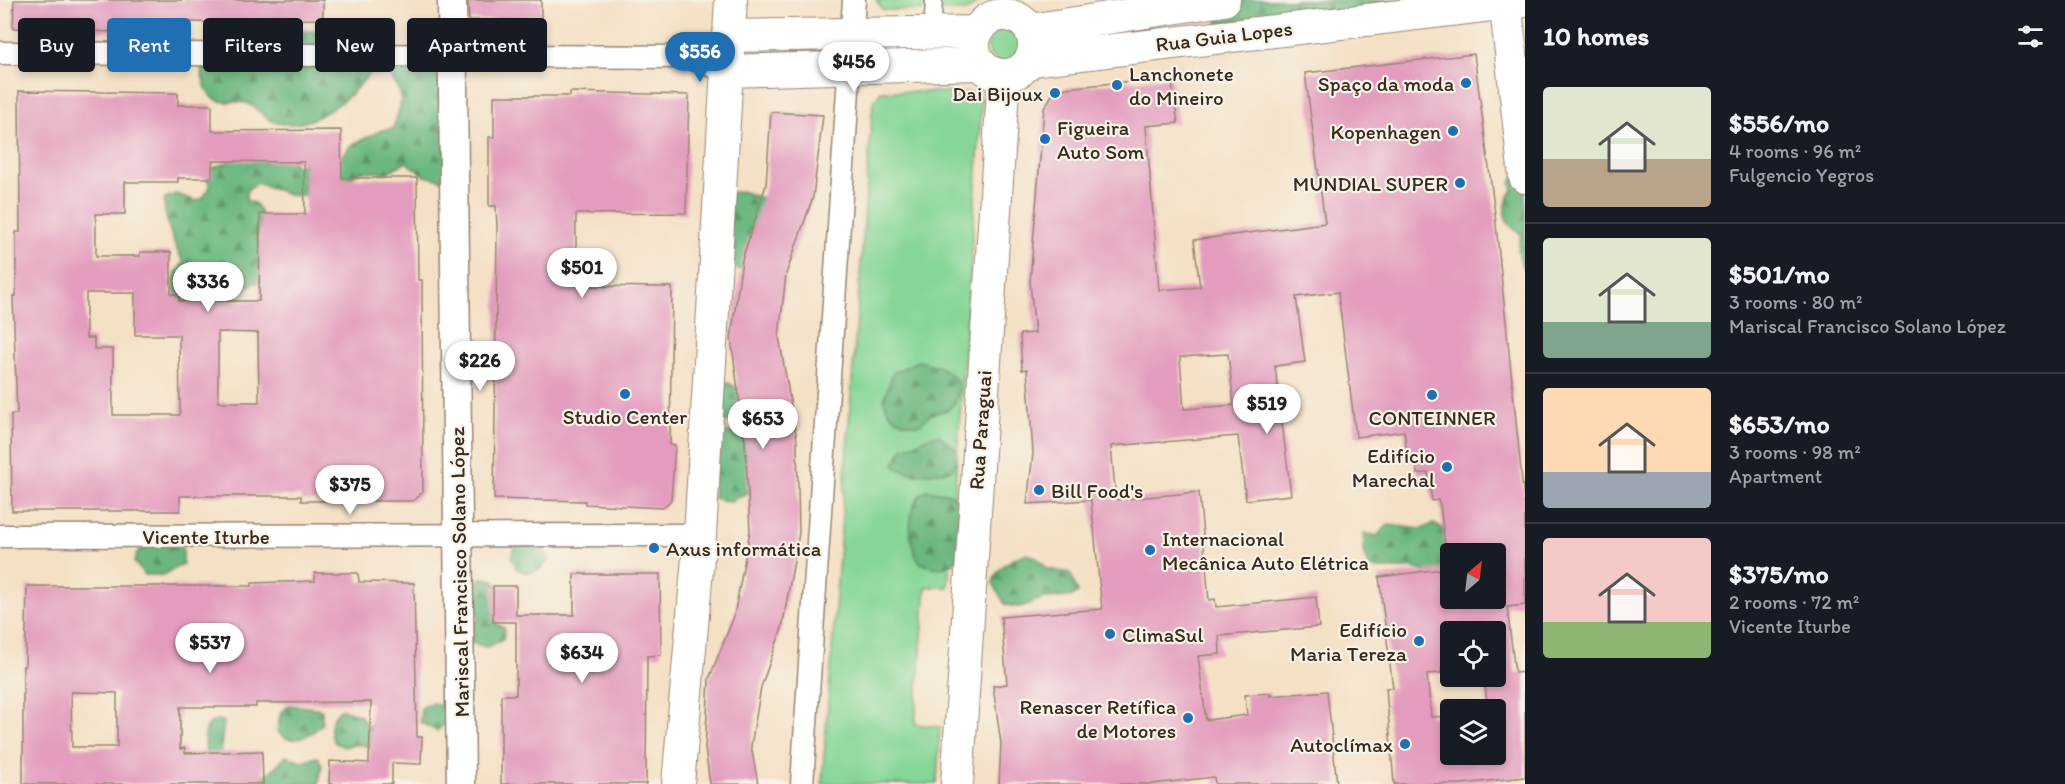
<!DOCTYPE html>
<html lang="en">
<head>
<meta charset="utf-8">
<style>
  :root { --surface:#171b24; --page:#20242c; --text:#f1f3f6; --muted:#9ea1a6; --line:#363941; --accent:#1f6fb2 }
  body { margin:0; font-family:Itim,sans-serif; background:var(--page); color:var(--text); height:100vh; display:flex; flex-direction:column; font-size:22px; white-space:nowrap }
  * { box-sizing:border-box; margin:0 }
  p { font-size:20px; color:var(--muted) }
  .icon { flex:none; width:33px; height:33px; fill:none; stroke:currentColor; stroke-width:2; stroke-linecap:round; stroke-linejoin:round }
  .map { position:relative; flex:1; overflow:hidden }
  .drawer { display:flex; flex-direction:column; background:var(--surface); width:540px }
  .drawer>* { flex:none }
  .hud { position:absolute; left:18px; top:18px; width:570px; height:54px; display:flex; gap:12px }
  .needle { width:39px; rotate:28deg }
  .buttons { position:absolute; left:1440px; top:543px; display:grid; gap:12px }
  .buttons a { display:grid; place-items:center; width:66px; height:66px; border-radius:6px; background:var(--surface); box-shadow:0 3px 9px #0003; font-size:30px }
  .price { position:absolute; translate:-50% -51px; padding:0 14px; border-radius:21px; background:#fff; color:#222; font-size:20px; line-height:39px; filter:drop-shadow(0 2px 3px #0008) }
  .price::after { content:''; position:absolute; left:50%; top:36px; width:18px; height:14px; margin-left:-9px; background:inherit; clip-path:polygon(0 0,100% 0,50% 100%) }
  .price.selected { background:var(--accent); color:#fff }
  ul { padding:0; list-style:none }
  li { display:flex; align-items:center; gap:18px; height:150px; padding:0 18px }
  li+li { border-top:2px solid var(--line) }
  li span { display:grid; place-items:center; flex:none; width:168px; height:120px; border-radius:6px; color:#555 }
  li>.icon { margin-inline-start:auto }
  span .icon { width:72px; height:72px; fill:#fffc; stroke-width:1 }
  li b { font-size:26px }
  h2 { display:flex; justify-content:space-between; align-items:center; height:72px; padding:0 18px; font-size:26px }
  .tag { padding:0 21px; border-radius:6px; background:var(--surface); box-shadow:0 3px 9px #0003; font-size:21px; line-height:54px }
  .tag.selected { background:var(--accent); color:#fff }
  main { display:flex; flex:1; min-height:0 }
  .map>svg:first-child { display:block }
  .green { fill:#86d697; stroke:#60805a; stroke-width:1.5 }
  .forest { fill:url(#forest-firs); stroke:#54704f; stroke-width:1.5 }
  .building { fill:#e39cbd; fill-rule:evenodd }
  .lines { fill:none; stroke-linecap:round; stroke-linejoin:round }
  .pedestrian-casing { stroke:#988572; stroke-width:19 }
  .minor-casing { stroke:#988572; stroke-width:25 }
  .tertiary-casing { stroke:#988572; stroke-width:31 }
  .secondary-casing { stroke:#988572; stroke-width:34 }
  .pedestrian { stroke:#fff; stroke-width:16 }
  .minor { stroke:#fff; stroke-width:22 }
  .tertiary { stroke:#fff; stroke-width:28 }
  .secondary { stroke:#fff; stroke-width:32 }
  .poi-dot { fill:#1f6fb2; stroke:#f7f3e8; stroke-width:2 }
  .labels { text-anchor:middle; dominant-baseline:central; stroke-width:4.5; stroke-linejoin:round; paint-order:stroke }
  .street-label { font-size:21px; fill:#3b2a1e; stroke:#f7f3e8 }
  .poi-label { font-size:21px; fill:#3b2a1e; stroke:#f7f3e8; text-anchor:end }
</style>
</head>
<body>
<main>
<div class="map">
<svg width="1525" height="784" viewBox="0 0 1525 784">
  <defs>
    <pattern id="forest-firs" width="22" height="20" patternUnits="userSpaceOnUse" patternTransform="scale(1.5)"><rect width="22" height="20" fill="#6cb780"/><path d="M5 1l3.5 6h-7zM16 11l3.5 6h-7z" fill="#5a9568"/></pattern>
  </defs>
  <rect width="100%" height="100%" fill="#f7f3e8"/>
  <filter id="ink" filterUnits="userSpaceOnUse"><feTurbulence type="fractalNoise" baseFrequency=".0167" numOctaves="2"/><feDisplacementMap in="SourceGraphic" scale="12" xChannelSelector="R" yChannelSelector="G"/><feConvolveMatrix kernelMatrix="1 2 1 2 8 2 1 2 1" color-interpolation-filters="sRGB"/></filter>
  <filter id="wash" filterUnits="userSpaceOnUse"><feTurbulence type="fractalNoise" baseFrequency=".008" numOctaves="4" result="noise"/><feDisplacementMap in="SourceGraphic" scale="24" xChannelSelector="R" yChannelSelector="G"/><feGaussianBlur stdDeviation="1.35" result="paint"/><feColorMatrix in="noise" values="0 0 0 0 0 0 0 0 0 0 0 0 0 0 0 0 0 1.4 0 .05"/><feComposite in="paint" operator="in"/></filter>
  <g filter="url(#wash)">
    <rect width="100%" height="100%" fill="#f4e0c5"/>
    <!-- green -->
    <path class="green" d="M876 0H976V4L966 11 883 10Z
      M988 46a16 16 0 1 1 32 0a16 16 0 1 1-32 0Z
      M881 91 974 93 982 99 948 587H926L915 724 940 727 937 784H822L873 102Z"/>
    <!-- forest -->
    <path class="forest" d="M1226 0H1422L1306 16 1283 11 1273 16 1217 24 1219 12Z
      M291 30 323 32 343 41 365 42 441 61 447 181 425 176 406 162 386 173 362 171 352 176 338 192 327 195H291L257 183 247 190 246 200 256 204 261 213 257 240 268 252 259 265 262 281 213 297C205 296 199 303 191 302 175 302 172 285 176 273 177 269 182 266 184 262 176 252 161 210 165 198L176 194 197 201 203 198 211 185 207 180 209 169 229 162 239 142 288 158 296 166 302 165 305 161 338 162 351 145 382 130 393 129C401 102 408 99 389 75L370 73C349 99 311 133 275 122 265 119 258 108 248 104 239 99 227 105 217 100 210 97 206 90 204 82 195 55 205 50 228 38L262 47Z
      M1525 156V269L1522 266 1518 250 1521 234C1501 221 1501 209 1513 189L1511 183Z
      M741 191 764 199 745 267 739 269 727 266 730 193Z
      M918 361C944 364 975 383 948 410L931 414 919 425C901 423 889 419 884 400L893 373Z
      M724 381 739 389 746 420 722 421Z
      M717 432 744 434 756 487 731 502 713 498Z
      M939 435 957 450 956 462 950 471 915 474 898 469 894 464 904 447C920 446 924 435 939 435Z
      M927 490 950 494 963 505 958 520C970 550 957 579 921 563 906 547 906 500 927 490Z
      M1433 524 1444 529 1450 554V569C1444 569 1438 572 1432 572 1424 572 1417 568 1409 568 1373 568 1362 579 1364 533L1377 536 1388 525 1422 529Z
      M539 544 549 559C540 571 531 577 516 568L511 557 515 546Z
      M147 545 180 546 183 550V564L163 575H145L134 562 138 551Z
      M1026 554 1036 557 1048 569 1070 573 1078 593C1066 600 1058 596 1046 598 1029 601 1023 612 1005 604L993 583C996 568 1012 558 1026 554Z
      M482 578 494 580C504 594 494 608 496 623L505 629 503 640 487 647 470 643V627L479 619 478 613 470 605 473 584Z
      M432 703 446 706 447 721 437 731 420 722 421 708Z
      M289 705 317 708 322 711V724C310 736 289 748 277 730L281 712Z
      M342 709 360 715 369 729 371 722 370 748C362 742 353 745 344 747L334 742C328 731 330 716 342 709Z
      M218 720 224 722 219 762 206 763C208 747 197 724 218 720Z
      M286 756 302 761 318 757 322 766 319 784H214L254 780 270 772Z"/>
    <g id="blocks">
      <!-- building -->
      <path class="building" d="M14 0H323V19L257 20V24L164 21V34L13 28Z
        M468 0H541V20H469Z
        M1474 54 1495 214 1525 510V605L1507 607 1515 673 1525 672V777L1462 784H1394L1386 688H1393L1379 577 1450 568V598H1496V554H1446L1440 505 1438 500 1432 501 1428 473 1417 474 1416 460 1408 461 1404 431 1356 437 1338 292 1296 297 1305 362 1275 366 1291 495 1246 500 1238 436 1111 446 1116 500 1199 492 1209 600 1215 599 1216 607 1316 597 1319 627 1219 636 1220 654 1198 656 1206 720 1247 715 1245 695 1270 693V696L1327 691 1337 784H1215L1214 777 1152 784H999L1001 744 993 686 1007 684 1001 617 1102 609 1091 500 1027 504 1033 453 1027 369 1022 370 1020 334 1035 333 1030 282 1044 108 1054 92 1066 88 1171 77 1178 123 1146 126 1159 290 1200 287 1194 240 1325 223 1305 73ZM1228 354 1234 405 1184 409 1180 357ZM1450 632H1496V676L1484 678 1488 710H1496V754H1450V716L1431 717 1427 674 1441 673V667L1450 666Z
        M19 91 178 93V105H212V131L341 130 342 178H417L418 280H422L423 492 413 501H301V496H180V511H12L11 414H17L13 296H16V232H20ZM212 161 304 162 305 214H260L259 301H179V294H171V252H140V256H96V214H125V182H178V178H212ZM86 293H135V335H179L180 415H113V349H94V338H86ZM218 332 258 333 259 402H218Z
        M570 92 689 95 686 213 576 214V286L672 287 670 445H675L671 500 663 508 585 504V501L494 499 497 227 496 206H489V137H494V96H570Z
        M771 112 823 115 813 197 786 274 779 337 797 440 799 533 782 628 761 687 751 746 758 784H710L705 748 709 679 734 616 750 531 745 442 731 338 742 260 766 185Z
        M315 573H358L359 582 414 583 417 737H422L421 764 392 763V784H329L330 761 369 763 371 702 256 703V707H180V749L185 748V753L262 751 263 784H23V666H25L27 586H252V583L315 581ZM71 692 117 693V747H72Z
        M574 574H660L661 655 647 656 646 784H501V695H516V622H493V586H516V615H574Z"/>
    </g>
  </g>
  <g filter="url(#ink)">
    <use href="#blocks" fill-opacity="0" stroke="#988572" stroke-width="1.5"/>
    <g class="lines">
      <defs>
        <path id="pedestrian" d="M932 33 934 0"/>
        <path id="minor" d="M0 53 688 57 727 71
          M0 536 700 535
          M802 784 854 0"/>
        <path id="tertiary" d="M452 0 461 784"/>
        <path id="secondary" d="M1505 0 1525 177
          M974 45a30 30 0 1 1 60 0a30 30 0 1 1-60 0Z
          M1030 30 1224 0
          M728 36 977 32
          M1031 60 1525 1
          M727 71 980 64
          M678 784 700 535 731 0
          M957 784 1004 75"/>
      </defs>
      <!-- pedestrian casing -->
      <use href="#pedestrian" class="pedestrian-casing"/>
      <!-- minor casing -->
      <use href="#minor" class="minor-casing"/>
      <!-- tertiary casing -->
      <use href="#tertiary" class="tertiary-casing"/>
      <!-- secondary casing -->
      <use href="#secondary" class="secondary-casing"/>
      <!-- pedestrian -->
      <use href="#pedestrian" class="pedestrian"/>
      <!-- minor -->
      <use href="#minor" class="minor"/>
      <!-- tertiary -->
      <use href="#tertiary" class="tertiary"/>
      <!-- secondary -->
      <use href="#secondary" class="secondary"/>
    </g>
  </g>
  <!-- markers -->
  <g class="poi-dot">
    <circle cx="1466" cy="83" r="6"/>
    <circle cx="1117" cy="85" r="6"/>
    <circle cx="1055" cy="93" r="6"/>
    <circle cx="1453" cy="131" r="6"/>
    <circle cx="1045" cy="139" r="6"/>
    <circle cx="1460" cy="183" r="6"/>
    <circle cx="625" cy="394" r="6"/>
    <circle cx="1432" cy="395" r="6"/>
    <circle cx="1447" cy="467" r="6"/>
    <circle cx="1039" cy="490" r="6"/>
    <circle cx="654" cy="548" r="6"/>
    <circle cx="1150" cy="550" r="6"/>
    <circle cx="1110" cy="634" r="6"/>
    <circle cx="1419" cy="641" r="6"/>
    <circle cx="1188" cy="718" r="6"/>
    <circle cx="1405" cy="744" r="6"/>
  </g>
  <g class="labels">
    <!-- street labels -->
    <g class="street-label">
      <text transform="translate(1224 36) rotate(-7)">Rua Guia Lopes</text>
      <text transform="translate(980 430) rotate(-86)">Rua Paraguai</text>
      <text x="206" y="536">Vicente Iturbe</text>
      <text transform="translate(459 572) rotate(-91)">Mariscal Francisco Solano López</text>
    </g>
    <!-- poi labels -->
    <g class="poi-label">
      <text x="1129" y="73" text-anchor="start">Lanchonete<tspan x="1129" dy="24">do Mineiro</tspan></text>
      <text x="1454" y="83">Spaço da moda</text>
      <text x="1043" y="93">Dai Bijoux</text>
      <text x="1057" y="127" text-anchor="start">Figueira<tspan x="1057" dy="24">Auto Som</tspan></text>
      <text x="1441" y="131">Kopenhagen</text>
      <text x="1448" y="183">MUNDIAL SUPER</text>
      <text x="625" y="416" text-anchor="middle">Studio Center</text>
      <text x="1432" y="417" text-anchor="middle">CONTEINNER</text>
      <text x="1435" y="455">Edifício<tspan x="1435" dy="24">Marechal</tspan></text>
      <text x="1051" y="490" text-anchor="start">Bill Food's</text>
      <text x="1162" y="538" text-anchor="start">Internacional<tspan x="1162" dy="24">Mecânica Auto Elétrica</tspan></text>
      <text x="666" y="548" text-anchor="start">Axus informática</text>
      <text x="1407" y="629">Edifício<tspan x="1407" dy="24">Maria Tereza</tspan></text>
      <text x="1122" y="634" text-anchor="start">ClimaSul</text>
      <text x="1176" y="706">Renascer Retífica<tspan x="1176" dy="24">de Motores</tspan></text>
      <text x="1393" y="744">Autoclímax</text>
    </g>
  </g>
</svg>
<div class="buttons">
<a><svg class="needle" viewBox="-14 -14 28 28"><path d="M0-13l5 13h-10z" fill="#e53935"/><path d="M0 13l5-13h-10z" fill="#9ea1a6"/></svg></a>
<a><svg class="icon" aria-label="locate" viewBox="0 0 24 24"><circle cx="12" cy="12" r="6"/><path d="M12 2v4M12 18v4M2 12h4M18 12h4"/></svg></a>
<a><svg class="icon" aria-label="layers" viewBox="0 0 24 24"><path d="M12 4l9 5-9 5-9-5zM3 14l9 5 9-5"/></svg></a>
</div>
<b class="price selected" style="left:700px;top:83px">$556</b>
<b class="price" style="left:854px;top:93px">$456</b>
<b class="price" style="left:582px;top:299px">$501</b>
<b class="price" style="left:208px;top:313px">$336</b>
<b class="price" style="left:480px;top:392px">$226</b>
<b class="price" style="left:1267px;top:435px">$519</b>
<b class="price" style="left:763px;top:450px">$653</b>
<b class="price" style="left:350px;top:516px">$375</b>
<b class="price" style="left:210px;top:674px">$537</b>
<b class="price" style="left:582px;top:684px">$634</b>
<div class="hud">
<a class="tag">Buy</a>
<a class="tag selected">Rent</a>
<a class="tag">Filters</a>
<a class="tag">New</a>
<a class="tag">Apartment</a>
</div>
</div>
<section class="drawer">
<h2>10 homes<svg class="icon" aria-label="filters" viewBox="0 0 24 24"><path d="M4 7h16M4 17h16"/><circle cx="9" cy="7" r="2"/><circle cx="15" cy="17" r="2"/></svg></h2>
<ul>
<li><span style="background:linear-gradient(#dfe7d0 60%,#b9a48a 0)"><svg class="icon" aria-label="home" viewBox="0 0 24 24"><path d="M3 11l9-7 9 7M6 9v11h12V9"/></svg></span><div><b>$556/mo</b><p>4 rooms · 96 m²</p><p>Fulgencio Yegros</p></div></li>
<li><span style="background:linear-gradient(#dfe7d0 70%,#7fa58c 0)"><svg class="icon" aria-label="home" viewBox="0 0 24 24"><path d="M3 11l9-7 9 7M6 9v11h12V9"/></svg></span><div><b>$501/mo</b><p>3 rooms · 80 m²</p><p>Mariscal Francisco Solano López</p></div></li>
<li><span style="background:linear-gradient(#ffd9b3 70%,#9aa5b1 0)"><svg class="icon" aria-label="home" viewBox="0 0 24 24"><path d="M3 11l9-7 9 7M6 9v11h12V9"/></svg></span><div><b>$653/mo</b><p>3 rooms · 98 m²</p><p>Apartment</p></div></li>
<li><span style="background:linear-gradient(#f6c9c9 70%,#8fb573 0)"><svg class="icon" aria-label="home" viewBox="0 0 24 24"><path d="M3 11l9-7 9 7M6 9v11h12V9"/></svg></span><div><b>$375/mo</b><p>2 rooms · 72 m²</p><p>Vicente Iturbe</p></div></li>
</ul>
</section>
</main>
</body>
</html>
